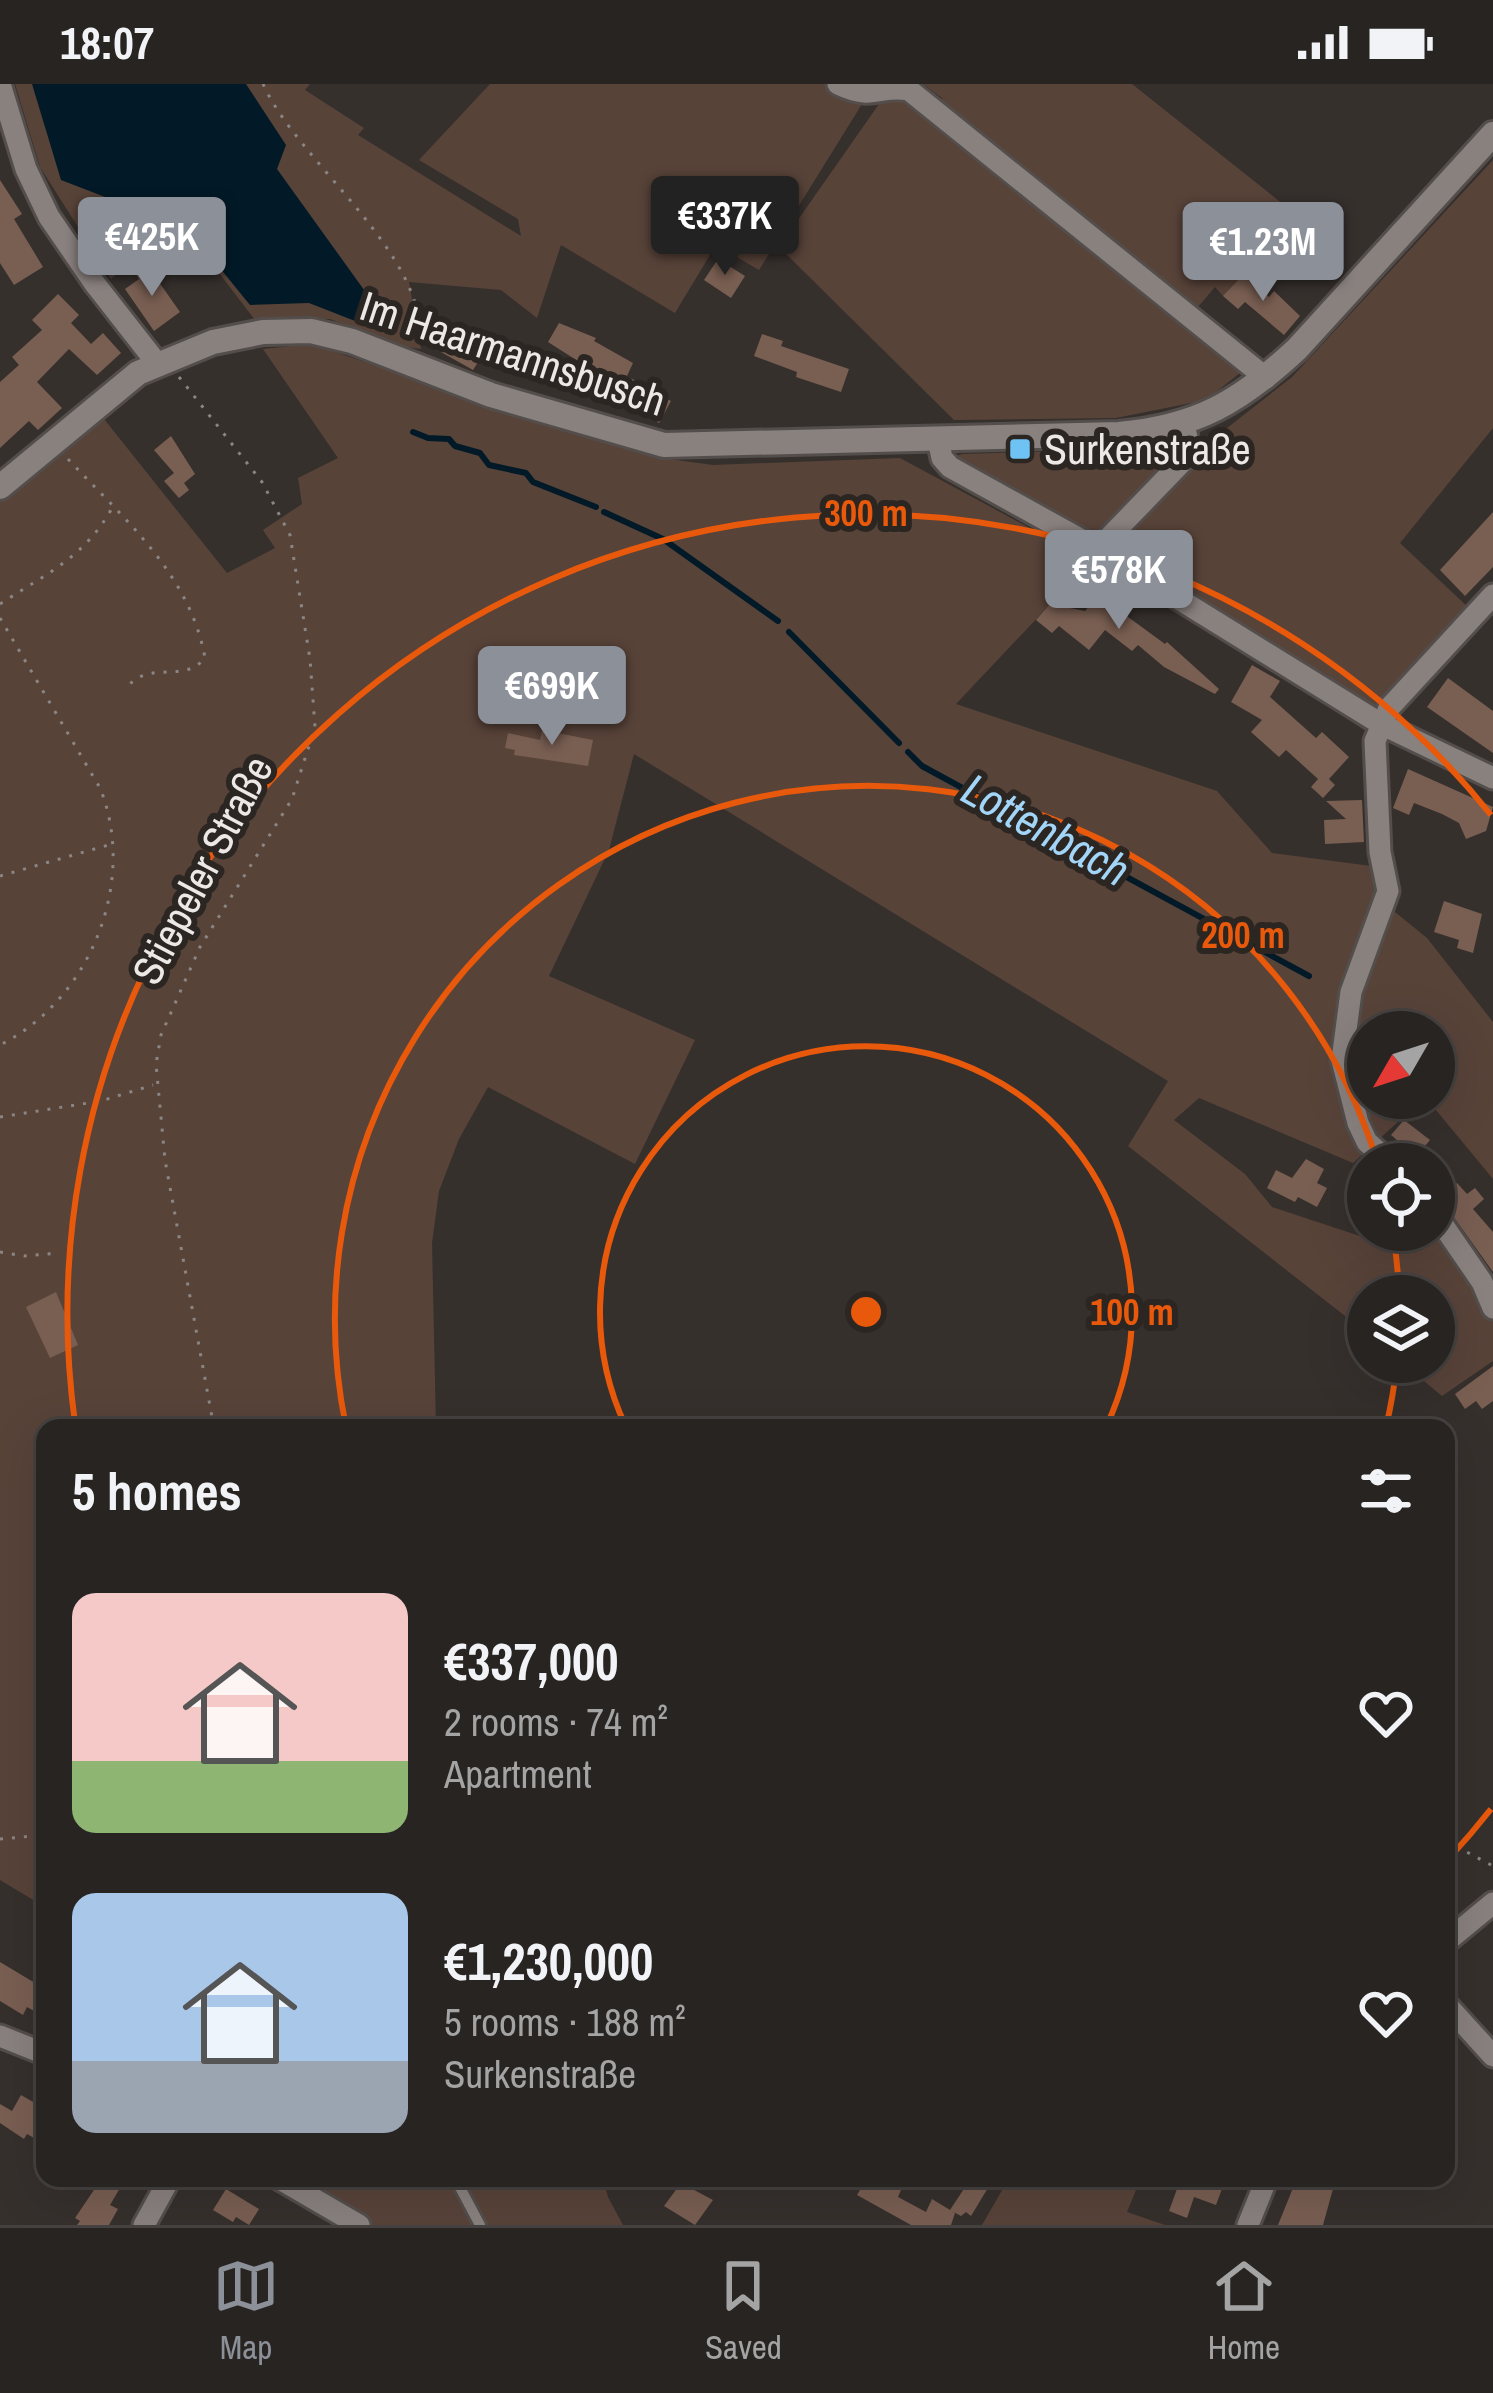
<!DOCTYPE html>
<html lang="en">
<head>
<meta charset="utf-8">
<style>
  :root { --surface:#282422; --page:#302c2a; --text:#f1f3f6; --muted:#a5a4a5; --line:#444140; --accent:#8c9099 }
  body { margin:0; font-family:"Archivo Narrow",sans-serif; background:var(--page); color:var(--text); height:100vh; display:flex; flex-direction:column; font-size:45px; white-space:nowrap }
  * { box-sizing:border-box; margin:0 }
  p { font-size:39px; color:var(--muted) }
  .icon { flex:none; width:66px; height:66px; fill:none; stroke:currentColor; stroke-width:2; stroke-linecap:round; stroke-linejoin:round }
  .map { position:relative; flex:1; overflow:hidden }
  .sheet { position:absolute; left:36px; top:1335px; width:1419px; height:768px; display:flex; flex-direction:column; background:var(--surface); border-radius:24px; box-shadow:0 12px 48px #0002,0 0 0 3px var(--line) }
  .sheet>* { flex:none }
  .needle { width:78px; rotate:231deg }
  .buttons { position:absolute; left:1347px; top:927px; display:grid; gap:24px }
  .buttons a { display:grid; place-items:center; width:108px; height:108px; border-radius:50%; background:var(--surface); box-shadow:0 12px 48px #0002,0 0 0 3px var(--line); font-size:60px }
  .price { position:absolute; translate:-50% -102px; padding:0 27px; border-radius:12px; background:var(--accent); color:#fff; font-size:39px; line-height:78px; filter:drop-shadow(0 3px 6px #0008) }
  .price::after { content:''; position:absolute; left:50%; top:72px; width:36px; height:27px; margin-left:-18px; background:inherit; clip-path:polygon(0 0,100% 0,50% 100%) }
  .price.selected { background:#222; color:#fff }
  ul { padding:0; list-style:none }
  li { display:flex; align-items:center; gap:36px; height:300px; padding:0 36px }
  li span { display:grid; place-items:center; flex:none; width:336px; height:240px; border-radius:24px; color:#555 }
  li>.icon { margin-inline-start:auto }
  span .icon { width:144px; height:144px; fill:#fffc; stroke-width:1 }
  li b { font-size:51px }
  h2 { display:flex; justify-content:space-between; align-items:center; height:144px; padding:0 36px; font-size:51px }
  .status { display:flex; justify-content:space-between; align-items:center; height:84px; padding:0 60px; background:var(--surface); direction:ltr }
  .status svg { height:33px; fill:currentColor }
  .tab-bar { display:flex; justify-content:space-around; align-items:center; height:168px; border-top:3px solid var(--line); background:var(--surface); font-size:33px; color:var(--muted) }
  .tab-bar a { display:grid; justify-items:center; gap:6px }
  .tab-bar .selected { color:var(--accent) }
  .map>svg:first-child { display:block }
  .green { fill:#584339 }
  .water { fill:#021a27 }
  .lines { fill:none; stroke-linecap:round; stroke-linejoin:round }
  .stream { stroke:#021a27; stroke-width:6 }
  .building { fill:#795e52 }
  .service-casing { stroke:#534e4b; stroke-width:16 }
  .minor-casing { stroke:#534e4b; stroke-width:27 }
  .tertiary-casing { stroke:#534e4b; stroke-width:30 }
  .path { stroke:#8b8684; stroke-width:3; stroke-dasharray:3 9; stroke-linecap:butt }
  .service { stroke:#89817e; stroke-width:10 }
  .minor { stroke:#89817e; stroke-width:21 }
  .tertiary { stroke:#89817e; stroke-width:24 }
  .ring { fill:none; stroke:#e8590c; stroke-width:6 }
  .poi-dot { fill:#6fc2f4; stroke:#2c2623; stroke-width:4.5 }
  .labels { text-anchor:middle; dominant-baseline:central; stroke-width:12; stroke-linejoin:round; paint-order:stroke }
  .street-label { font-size:42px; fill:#ece8e6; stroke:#2c2623 }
  .poi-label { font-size:42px; fill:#ece8e6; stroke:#2c2623; text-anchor:start }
  .water-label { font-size:45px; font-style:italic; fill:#a2d5f7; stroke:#2c2623 }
  .centre { fill:#e8590c; stroke:#2c2623; stroke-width:6 }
  .ring-label { font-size:36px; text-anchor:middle; font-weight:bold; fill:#e8590c; stroke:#2c2623; stroke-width:12; stroke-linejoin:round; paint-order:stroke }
</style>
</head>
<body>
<div class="status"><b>18:07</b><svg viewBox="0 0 49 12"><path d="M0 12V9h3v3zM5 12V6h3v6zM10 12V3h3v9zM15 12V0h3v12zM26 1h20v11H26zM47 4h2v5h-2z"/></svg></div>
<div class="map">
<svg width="1493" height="2141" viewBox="0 0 1493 2141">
  <rect width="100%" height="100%" fill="#36302d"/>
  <!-- green -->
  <path class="green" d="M15 0H310L305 6 364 44 358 51 521 152 518 135 419 76 490 0H830L862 20 759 186 716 161 675 229 561 161 537 234 501 206 409 198 421 265 398 262 330 235 255 236 187 147 149 163 111 195 40 83Z
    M923 0H1132L1308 140 1242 207 1223 212 1215 203 1192 230 946 31 942 14Z
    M889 14 920 23 1245 285 1206 316 1116 334 954 336 779 163 879 20Z
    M1493 76V344L1400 459 1471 526 1364 646 1095 457 953 373 962 370 1094 366 1161 355 1178 361 1199 379 1222 348 1292 293Z
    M312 260 548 341 669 375 713 381 900 374 1091 477 956 620 1217 707 1272 769 1379 783V815L1427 854 1493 938V1095L1426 1014H1434V948H1368V1014H1424L1353 1079 1199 1014 1174 1036 1245 1090 1272 1123 1369 1155 1376 1146H1434V1136L1493 1233V1277L1442 1312 1401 1278H1434V1212H1368V1250L1128 1062 1168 997 634 670 609 766 549 892 695 956 635 1080 488 1003 459 1055 439 1107 432 1159 436 1344H45V1823L0 1796V414L104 335 227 489 275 464 263 446 302 420 298 394 338 374 263 265Z
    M285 2094H603L608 2113 623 2141H366Z
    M1009 2094H1141L1127 2128 1165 2141H982Z"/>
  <!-- water -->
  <path class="water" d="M32 0H246L286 61 277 85 390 242 391 251 309 219 250 221 188 145 61 96Z"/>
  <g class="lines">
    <!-- stream -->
    <path class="stream" d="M413 348 428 354 449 355 455 362 480 369 489 381 526 389 533 398 596 423
      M604 428 663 455 778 537
      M789 548 899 659
      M908 668 922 682 1309 892"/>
  </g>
  <!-- building -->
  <path class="building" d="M0 96 22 130 14 135 43 183 14 201 0 179Z
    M718 175 745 192 731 214 704 196Z
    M147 181 180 228 154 247 125 205 139 195 135 189Z
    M1244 190 1269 213 1274 207 1300 232 1284 251 1245 218 1238 225 1223 212Z
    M58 210 79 231 71 239 91 260 103 249 121 269 97 291 69 265 37 298 62 324 38 346 29 337 0 364V298L19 281 12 273 42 246 32 236Z
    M446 239 485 267 473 286 432 263Z
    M559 239 596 254 594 257 633 279 627 292 671 317 659 339 623 319 628 310 580 283 581 279 548 258Z
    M762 250 783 257 781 262 849 285 841 308 796 293 797 288 754 272Z
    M171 352 195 390 184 399 189 406 179 414 164 397 174 389 154 366Z
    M1493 428V483L1465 512 1440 486Z
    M1107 500 1132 520 1124 530 1165 560 1167 558 1219 605 1215 610 1164 583 1138 561 1132 567 1105 546 1089 566 1059 542 1052 549 1036 536 1050 520 1085 527Z
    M1252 581 1280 597 1270 613 1316 654 1322 648 1349 673 1329 695 1335 701 1323 714 1311 703 1318 695 1286 666 1279 673 1251 648 1262 636 1231 618Z
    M1448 594 1493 627V669L1427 623Z
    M542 646 593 656 588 682 514 671 515 666 505 664 508 649 540 656Z
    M1408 685 1493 723 1486 747 1466 755 1459 739 1442 730 1414 719 1409 731 1393 724Z
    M1362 716 1364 758 1325 760 1324 736 1346 735 1326 717Z
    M1444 817 1482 830 1473 869 1457 864 1459 856 1434 848Z
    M1404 1036 1430 1056 1410 1080 1401 1068 1405 1063 1391 1051Z
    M1306 1075 1324 1085 1317 1099 1327 1104 1317 1123 1298 1113 1295 1118 1267 1104 1276 1086 1292 1094Z
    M1457 1099 1467 1110 1475 1104 1484 1115 1473 1125 1493 1148V1188L1440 1114Z
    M56 1208 78 1261 50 1274 26 1223Z
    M1493 1282V1317L1482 1325 1476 1317 1465 1325 1455 1310Z
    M0 1878 45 1905V1933L27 1923 23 1931 0 1917Z
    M21 2011 42 2023 33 2038 45 2045V2060L27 2050 24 2055 0 2039V2020L12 2027Z
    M102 2094H126L110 2121 118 2125 109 2141H77L80 2137 75 2134Z
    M867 2094H906L898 2113 926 2128 932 2115 955 2129 951 2141H911L857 2111Z
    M971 2094H994L971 2132 966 2128 961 2132 950 2126Z
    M1181 2094H1226L1216 2121 1194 2113 1187 2134 1169 2127Z
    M1297 2094H1336L1323 2141H1278Z
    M681 2099 713 2116 695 2141 664 2122Z
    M226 2105 259 2125 249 2141 236 2133 233 2138 213 2126Z"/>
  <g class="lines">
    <defs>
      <path id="service" d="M455 2094 480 2141"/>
      <path id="minor" d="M0 0 26 85 49 133 95 200 156 278
        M838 0C876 18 878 0 909 6L1266 294
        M938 356 942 374 950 383 1098 465 1381 640 1493 694
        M1098 465 1183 377 1190 367 1184 340
        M1392 1080 1367 1058 1358 1039 1342 976 1351 908 1388 807 1380 768 1375 657 1389 624 1493 511
        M1434 1128 1482 1198 1493 1224
        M1446 1858 1493 1819
        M1446 1920 1493 1972
        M0 1952 45 1970
        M278 2094 359 2141
        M144 2141 170 2094
        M1248 2141 1267 2094"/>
      <path id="tertiary" d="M0 403 138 289 213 258 263 248 311 247 352 257 491 311 664 361 1119 350C1197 343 1240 318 1297 265L1493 50"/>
    </defs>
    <!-- service casing -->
    <use href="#service" class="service-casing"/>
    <!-- minor casing -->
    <use href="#minor" class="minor-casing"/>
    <!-- tertiary casing -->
    <use href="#tertiary" class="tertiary-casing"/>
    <!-- path -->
    <path class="path" d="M263 0C298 78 429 171 419 258
      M179 293 262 398 290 451 310 575 315 643 292 715 200 863 161 951 156 980 165 1076 214 1344
      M68 375C124 435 190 490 205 574 184 600 151 576 128 602
      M0 520C46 490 85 473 112 424
      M0 534 100 704C138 798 90 916 0 961
      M0 792 112 760
      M0 1033 101 1017 153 1001
      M0 1168 24 1172 59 1169
      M0 1755 45 1751
      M1446 1757 1493 1782"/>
    <!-- service -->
    <use href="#service" class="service"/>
    <!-- minor -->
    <use href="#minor" class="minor"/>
    <!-- tertiary -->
    <use href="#tertiary" class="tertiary"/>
  </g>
  <!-- distance rings -->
  <g class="ring">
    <path d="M626 1343A266 266 0 1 1 1106 1343"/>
    <path d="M1397 1279A533 533 0 0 1 1386 1343M346 1343A533 533 0 0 1 1377 1077M1393 1149A533 533 0 0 1 1399 1209"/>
    <path d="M1491 1725A799 799 0 0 1 1450 1773M75 1339A799 799 0 0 1 1491 731"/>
  </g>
  <!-- markers -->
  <rect class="poi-dot" x="1008" y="353" width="24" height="24" rx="6"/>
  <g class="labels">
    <!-- street labels -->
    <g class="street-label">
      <text transform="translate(513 269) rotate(18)">Im Haarmannsbusch</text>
      <text transform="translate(202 786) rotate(-62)">Stiepeler Straße</text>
    </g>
    <!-- poi labels -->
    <g class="poi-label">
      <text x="1044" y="365">Surkenstraße</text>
    </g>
    <!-- water labels -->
    <g class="water-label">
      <text transform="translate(1046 745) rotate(29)">Lottenbach</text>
    </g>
  </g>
  <circle cx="866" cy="1228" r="18" class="centre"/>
  <g class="ring-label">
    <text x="866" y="442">300 m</text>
    <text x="1243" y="864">200 m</text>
    <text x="1132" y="1241">100 m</text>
  </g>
</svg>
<div class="buttons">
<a><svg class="needle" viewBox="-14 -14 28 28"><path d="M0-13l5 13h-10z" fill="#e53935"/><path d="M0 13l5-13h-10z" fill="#a5a4a5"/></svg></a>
<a><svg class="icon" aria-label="locate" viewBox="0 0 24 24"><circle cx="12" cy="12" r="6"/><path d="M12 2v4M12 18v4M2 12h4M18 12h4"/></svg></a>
<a><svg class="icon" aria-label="layers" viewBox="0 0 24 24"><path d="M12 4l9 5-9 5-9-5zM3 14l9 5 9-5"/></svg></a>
</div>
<b class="price selected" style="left:725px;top:194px">€337K</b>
<b class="price" style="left:152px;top:215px">€425K</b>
<b class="price" style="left:1263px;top:220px">€1.23M</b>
<b class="price" style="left:1119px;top:548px">€578K</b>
<b class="price" style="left:552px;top:664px">€699K</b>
<section class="sheet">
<h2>5 homes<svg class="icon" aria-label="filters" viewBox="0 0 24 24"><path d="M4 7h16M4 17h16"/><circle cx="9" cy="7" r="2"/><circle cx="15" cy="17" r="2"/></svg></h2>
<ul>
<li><span style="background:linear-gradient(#f6c9c9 70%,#8fb573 0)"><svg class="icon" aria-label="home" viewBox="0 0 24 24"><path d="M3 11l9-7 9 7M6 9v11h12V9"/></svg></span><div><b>€337,000</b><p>2 rooms · 74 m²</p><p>Apartment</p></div><svg class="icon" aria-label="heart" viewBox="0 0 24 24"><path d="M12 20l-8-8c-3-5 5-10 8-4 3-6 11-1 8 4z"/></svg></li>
<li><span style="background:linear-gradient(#a9c7e8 70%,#9aa5b1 0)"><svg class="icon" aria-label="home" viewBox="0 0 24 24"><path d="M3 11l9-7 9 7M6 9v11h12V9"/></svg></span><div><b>€1,230,000</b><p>5 rooms · 188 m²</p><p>Surkenstraße</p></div><svg class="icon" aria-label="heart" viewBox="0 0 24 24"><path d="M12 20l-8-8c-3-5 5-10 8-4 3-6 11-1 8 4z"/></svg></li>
</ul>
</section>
</div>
<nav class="tab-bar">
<a class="selected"><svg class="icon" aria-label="map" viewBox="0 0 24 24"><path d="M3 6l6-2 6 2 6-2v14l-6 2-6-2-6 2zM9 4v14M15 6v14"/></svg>Map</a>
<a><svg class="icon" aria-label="saved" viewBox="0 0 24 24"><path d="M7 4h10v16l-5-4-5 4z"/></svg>Saved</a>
<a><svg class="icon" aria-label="home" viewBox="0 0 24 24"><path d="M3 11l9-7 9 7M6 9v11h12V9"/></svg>Home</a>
</nav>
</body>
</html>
